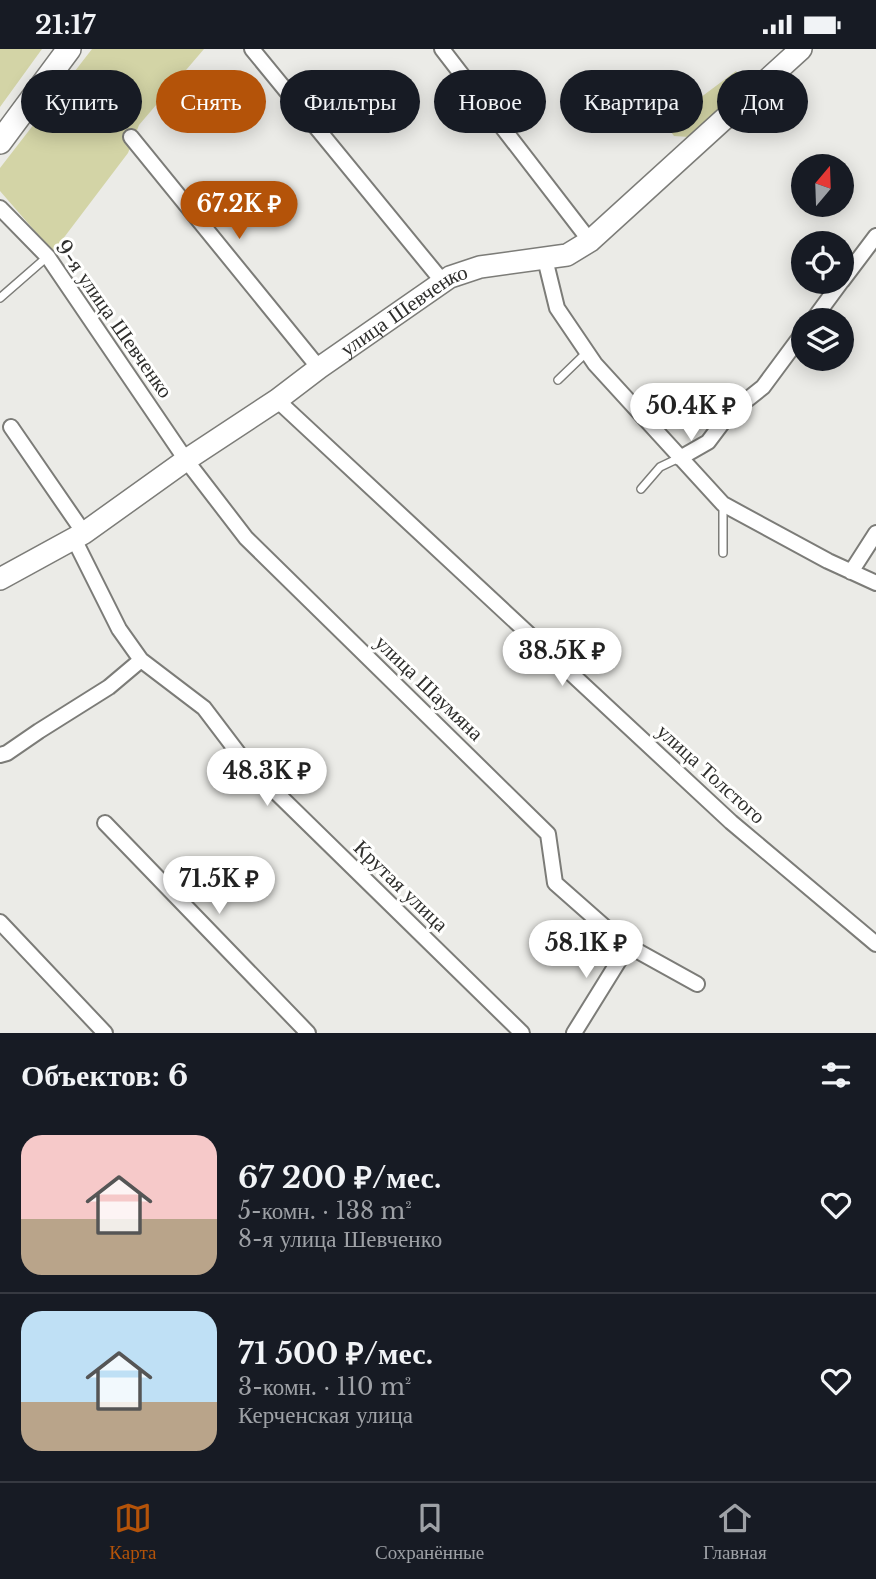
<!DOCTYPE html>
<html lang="ru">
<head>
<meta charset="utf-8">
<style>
  :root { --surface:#171b24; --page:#242831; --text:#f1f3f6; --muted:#9ea1a6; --line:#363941; --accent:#b45309 }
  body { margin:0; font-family:"Libre Baskerville",serif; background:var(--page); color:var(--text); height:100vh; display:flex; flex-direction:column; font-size:26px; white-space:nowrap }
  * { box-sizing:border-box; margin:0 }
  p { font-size:23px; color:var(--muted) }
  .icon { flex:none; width:38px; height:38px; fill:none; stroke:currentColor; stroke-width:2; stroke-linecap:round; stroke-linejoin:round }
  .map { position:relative; height:984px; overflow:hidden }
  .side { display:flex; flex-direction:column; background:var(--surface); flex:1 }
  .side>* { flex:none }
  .banner { position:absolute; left:21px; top:21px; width:835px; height:63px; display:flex; gap:14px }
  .needle { width:46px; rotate:19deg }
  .fabs { position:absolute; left:791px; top:105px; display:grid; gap:14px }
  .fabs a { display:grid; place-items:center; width:63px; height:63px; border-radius:50%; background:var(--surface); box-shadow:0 4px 18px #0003; font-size:35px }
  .price { position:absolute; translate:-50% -60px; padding:0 16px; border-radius:24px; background:#fff; color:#222; font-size:23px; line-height:46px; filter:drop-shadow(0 2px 4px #0008) }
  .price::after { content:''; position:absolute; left:50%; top:42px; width:21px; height:16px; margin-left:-10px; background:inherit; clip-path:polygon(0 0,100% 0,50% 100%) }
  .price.active { background:var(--accent); color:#fff }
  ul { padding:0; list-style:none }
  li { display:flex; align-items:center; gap:21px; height:175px; padding:0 21px }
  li+li { border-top:2px solid var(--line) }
  li span { display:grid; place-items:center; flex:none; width:196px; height:140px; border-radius:21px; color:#555 }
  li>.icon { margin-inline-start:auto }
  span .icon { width:84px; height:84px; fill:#fffc; stroke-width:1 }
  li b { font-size:30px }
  h2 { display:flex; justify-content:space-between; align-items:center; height:84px; padding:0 21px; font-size:30px }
  .pill { padding:0 24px; border-radius:32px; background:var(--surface); box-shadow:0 4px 18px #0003; font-size:24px; line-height:63px }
  .pill.active { background:var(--accent); color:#fff }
  .status { display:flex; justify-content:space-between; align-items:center; height:49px; padding:0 35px; background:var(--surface); direction:ltr }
  .status svg { height:19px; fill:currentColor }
  .dock { display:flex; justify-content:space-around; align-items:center; height:98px; border-top:2px solid var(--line); background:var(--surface); font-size:19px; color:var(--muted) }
  .dock a { display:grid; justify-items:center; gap:4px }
  .dock .active { color:var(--accent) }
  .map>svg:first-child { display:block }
  .green { fill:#d3d4a6 }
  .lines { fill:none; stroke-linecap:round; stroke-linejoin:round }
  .service-casing { stroke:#7c7c78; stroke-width:10 }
  .minor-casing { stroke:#7c7c78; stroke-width:18 }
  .secondary-casing { stroke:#7c7c78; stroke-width:24 }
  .primary-casing { stroke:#7c7c78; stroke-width:26 }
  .service { stroke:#fff; stroke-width:7 }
  .minor { stroke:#fff; stroke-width:14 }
  .secondary { stroke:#fff; stroke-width:21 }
  .primary { stroke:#fff; stroke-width:23 }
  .labels { text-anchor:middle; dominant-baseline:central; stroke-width:6; stroke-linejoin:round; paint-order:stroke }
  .street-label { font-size:21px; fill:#2e2e2c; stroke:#fffffe }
</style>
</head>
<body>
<div class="status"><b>21:17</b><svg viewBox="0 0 49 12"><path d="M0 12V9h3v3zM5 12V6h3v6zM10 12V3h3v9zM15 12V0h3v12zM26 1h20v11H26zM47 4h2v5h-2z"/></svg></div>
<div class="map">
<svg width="876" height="984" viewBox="0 0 876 984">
  <rect width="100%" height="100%" fill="#ebebe7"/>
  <!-- green -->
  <path class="green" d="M0 0H42L0 58Z
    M92 0H204L139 76 128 104 53 203 0 142V119Z
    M736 22 744 35 689 88 674 87 665 75Z"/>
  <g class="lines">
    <defs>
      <path id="service" d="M0 249 47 208
        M558 331 587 303
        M641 440 660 418 679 409
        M723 456V504"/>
      <path id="minor" d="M252 0 443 233
        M442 0 590 192
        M131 88 319 319
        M0 159 48 208 186 411 246 489 548 785 555 834 623 894 697 935
        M545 210 557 259 595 315 723 455 828 512 876 534
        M842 232 876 187
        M813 271 841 233
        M277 351 731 773 876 895
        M11 378 84 484
        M680 409 708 393 729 365 763 338 803 284
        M74 490 119 580 141 611 204 659 245 713 522 984
        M851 523 876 484
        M0 706 7 704 39 682 109 638 141 611
        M105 774 308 984
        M0 873 105 984
        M574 984 628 897"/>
      <g id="secondary">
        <path id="s1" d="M0 530 84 484 186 411 277 351 319 319 450 228 480 218 567 206 590 192 801 0"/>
      </g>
      <path id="primary" d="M0 93 69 0"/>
    </defs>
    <!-- service casing -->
    <use href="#service" class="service-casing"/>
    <!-- minor casing -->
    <use href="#minor" class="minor-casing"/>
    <!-- secondary casing -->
    <use href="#secondary" class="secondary-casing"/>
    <!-- primary casing -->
    <use href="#primary" class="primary-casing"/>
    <!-- service -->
    <use href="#service" class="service"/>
    <!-- minor -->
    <use href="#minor" class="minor"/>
    <!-- secondary -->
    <use href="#secondary" class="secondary"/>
    <!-- primary -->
    <use href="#primary" class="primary"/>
  </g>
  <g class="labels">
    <!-- street labels -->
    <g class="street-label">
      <text stroke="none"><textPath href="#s1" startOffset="486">улица Шевченко</textPath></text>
      <text transform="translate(114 270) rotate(55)">9-я улица Шевченко</text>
      <text transform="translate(429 639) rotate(44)">улица Шаумяна</text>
      <text transform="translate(711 725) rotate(42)">улица Толстого</text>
      <text transform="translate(401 837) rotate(44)">Крутая улица</text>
    </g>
  </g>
</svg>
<div class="fabs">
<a><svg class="needle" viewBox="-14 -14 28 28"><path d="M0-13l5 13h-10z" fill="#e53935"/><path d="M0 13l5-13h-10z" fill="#9ea1a6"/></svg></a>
<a><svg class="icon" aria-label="locate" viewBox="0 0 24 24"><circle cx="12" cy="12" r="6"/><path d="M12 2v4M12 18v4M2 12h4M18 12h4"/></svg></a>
<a><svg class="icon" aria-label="layers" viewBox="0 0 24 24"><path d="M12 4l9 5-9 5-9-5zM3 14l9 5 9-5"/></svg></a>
</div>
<b class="price active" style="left:239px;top:192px">67.2K ₽</b>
<b class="price" style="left:691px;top:394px">50.4K ₽</b>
<b class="price" style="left:562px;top:639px">38.5K ₽</b>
<b class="price" style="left:267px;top:759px">48.3K ₽</b>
<b class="price" style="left:219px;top:867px">71.5K ₽</b>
<b class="price" style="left:586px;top:931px">58.1K ₽</b>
<div class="banner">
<a class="pill">Купить</a>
<a class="pill active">Снять</a>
<a class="pill">Фильтры</a>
<a class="pill">Новое</a>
<a class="pill">Квартира</a>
<a class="pill">Дом</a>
</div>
</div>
<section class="side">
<h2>Объектов: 6<svg class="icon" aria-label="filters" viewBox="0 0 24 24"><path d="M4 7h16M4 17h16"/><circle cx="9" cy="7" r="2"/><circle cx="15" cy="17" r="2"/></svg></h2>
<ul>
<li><span style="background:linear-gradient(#f6c9c9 60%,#b9a48a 0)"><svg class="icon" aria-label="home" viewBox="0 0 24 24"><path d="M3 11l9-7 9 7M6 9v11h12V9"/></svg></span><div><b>67 200 ₽/мес.</b><p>5-комн. · 138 m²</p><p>8-я улица Шевченко</p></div><svg class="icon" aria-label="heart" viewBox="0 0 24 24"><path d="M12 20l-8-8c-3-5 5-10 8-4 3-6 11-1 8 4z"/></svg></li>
<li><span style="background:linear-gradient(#bfe0f5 65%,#b9a48a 0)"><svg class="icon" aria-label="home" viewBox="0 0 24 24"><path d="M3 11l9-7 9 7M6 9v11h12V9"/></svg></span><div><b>71 500 ₽/мес.</b><p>3-комн. · 110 m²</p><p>Керченская улица</p></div><svg class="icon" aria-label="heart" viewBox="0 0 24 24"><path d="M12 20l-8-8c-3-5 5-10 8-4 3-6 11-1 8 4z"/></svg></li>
</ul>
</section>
<nav class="dock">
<a class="active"><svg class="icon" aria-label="map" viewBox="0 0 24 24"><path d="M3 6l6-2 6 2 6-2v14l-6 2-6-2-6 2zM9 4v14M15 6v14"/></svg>Карта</a>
<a><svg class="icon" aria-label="saved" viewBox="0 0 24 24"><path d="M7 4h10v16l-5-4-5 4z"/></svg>Сохранённые</a>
<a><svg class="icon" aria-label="home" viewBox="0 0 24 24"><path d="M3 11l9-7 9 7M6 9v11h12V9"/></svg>Главная</a>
</nav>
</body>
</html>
